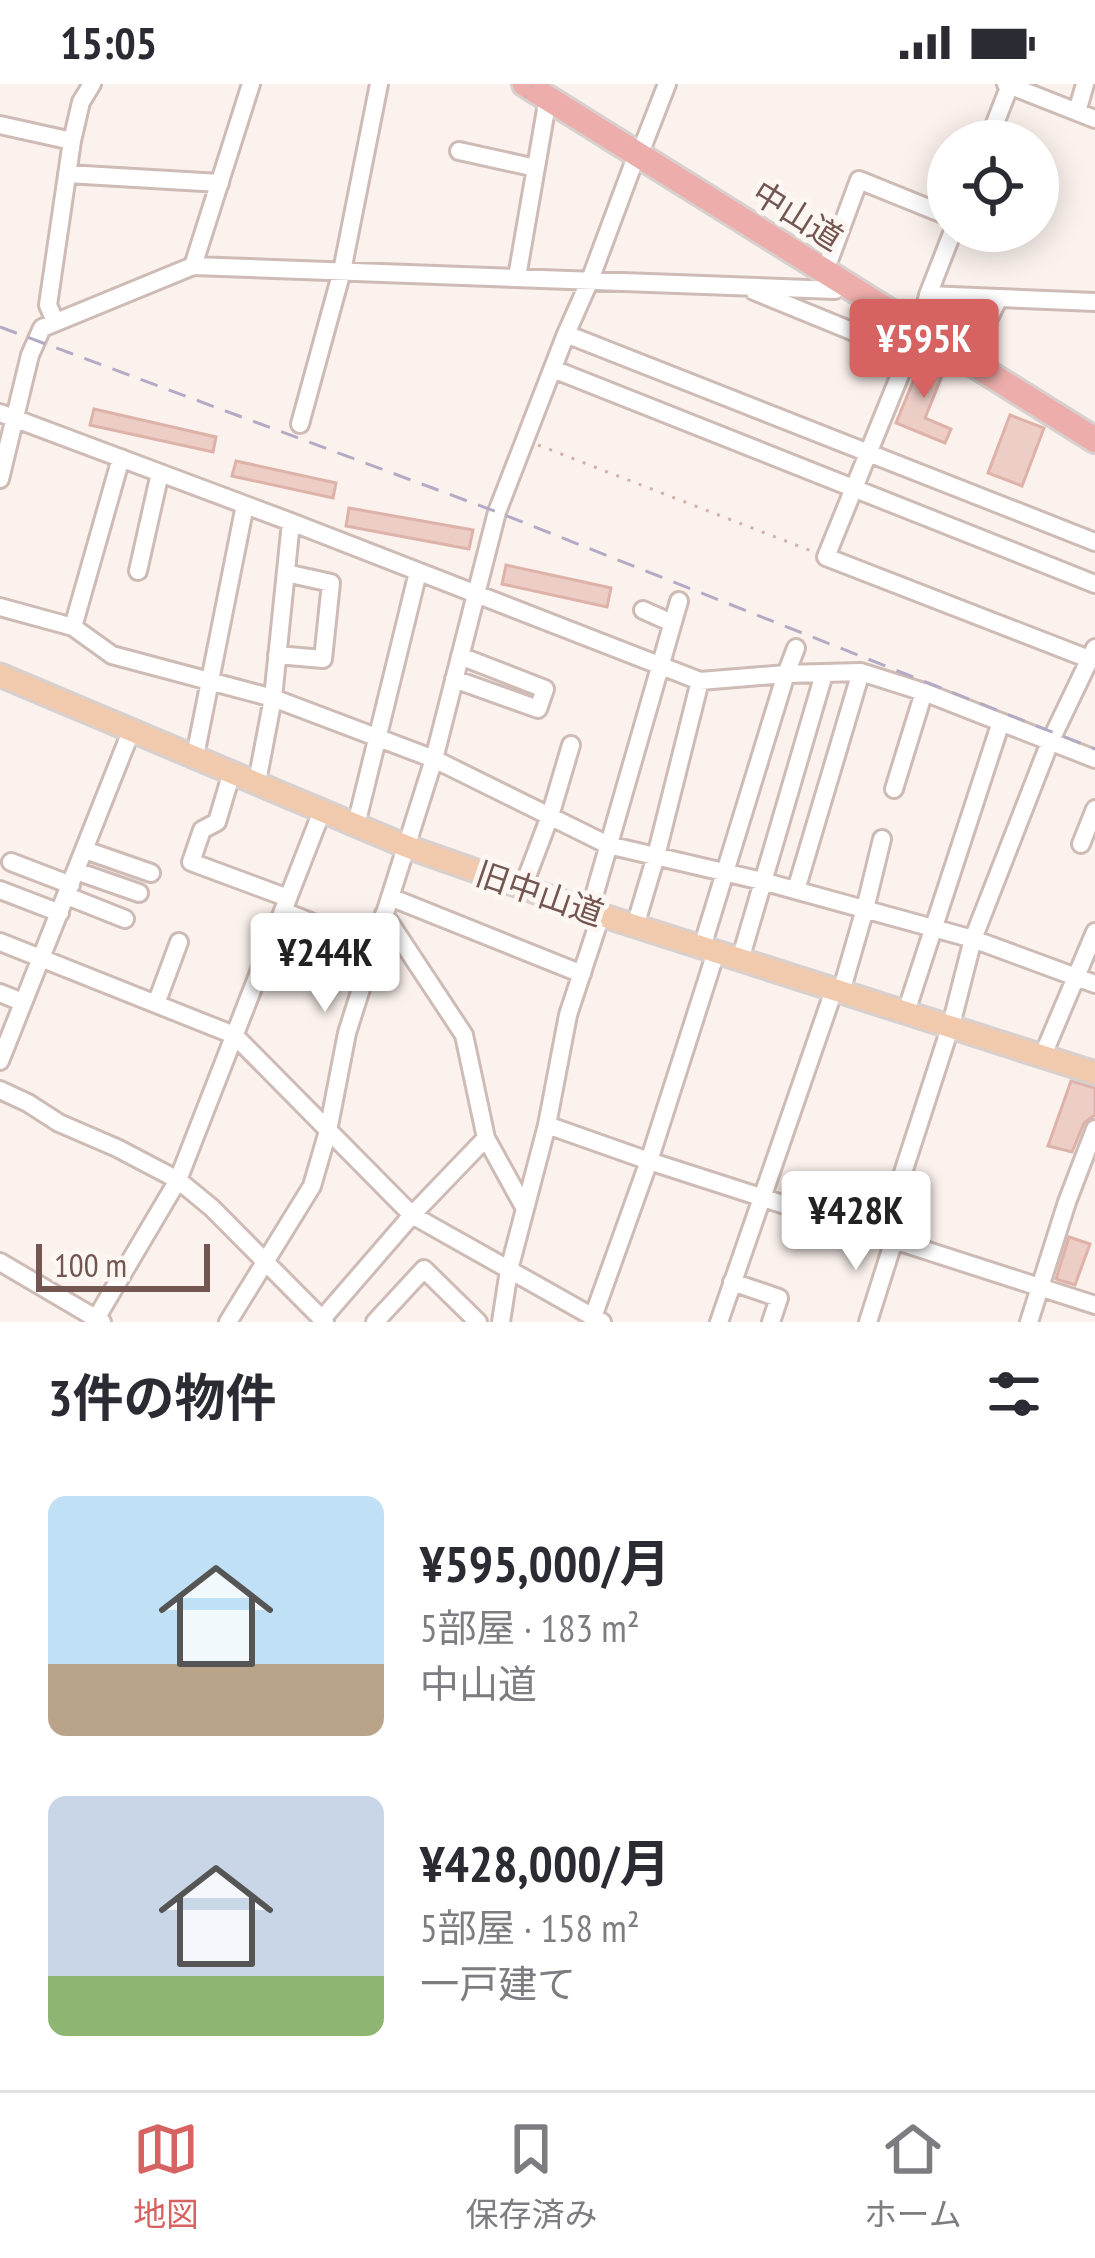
<!DOCTYPE html>
<html lang="ja">
<head>
<meta charset="utf-8">
<style>
  :root { --surface:#fff; --page:#f7f7f7; --text:#2b2b33; --muted:#7c7c81; --line:#e1e1e2; --accent:#d66261 }
  body { margin:0; font-family:"PT Sans Narrow","Noto Sans JP",sans-serif; background:var(--page); color:var(--text); height:100vh; display:flex; flex-direction:column; font-size:45px; white-space:nowrap }
  * { box-sizing:border-box; margin:0 }
  p { font-size:39px; color:var(--muted) }
  .icon { flex:none; width:66px; height:66px; fill:none; stroke:currentColor; stroke-width:2; stroke-linecap:round; stroke-linejoin:round }
  .map { position:relative; height:1238px; overflow:hidden }
  .sheet { display:flex; flex-direction:column; background:var(--surface); flex:1 }
  .sheet>* { flex:none }
  .tools { position:absolute; left:927px; top:36px; display:grid; gap:24px }
  .tools a { display:grid; place-items:center; width:132px; height:132px; border-radius:50%; background:var(--surface); box-shadow:0 6px 30px #0003; font-size:60px }
  .scale { position:absolute; left:36px; bottom:30px; width:174px; box-sizing:border-box; padding-left:12px; border:6px solid #745651; border-top:0; font-size:33px; line-height:42px; white-space:nowrap; color:#745651; -webkit-text-stroke:9px #fdf7f3; paint-order:stroke }
  .price { position:absolute; translate:-50% -102px; padding:0 27px; border-radius:12px; background:#fff; color:#222; font-size:39px; line-height:78px; filter:drop-shadow(0 3px 6px #0008) }
  .price::after { content:''; position:absolute; left:50%; top:72px; width:36px; height:27px; margin-left:-18px; background:inherit; clip-path:polygon(0 0,100% 0,50% 100%) }
  .price.active { background:var(--accent); color:#fff }
  ul { padding:0; list-style:none }
  li { display:flex; align-items:center; gap:36px; height:300px; padding:0 48px }
  li span { display:grid; place-items:center; flex:none; width:336px; height:240px; border-radius:18px; color:#555 }
  li>.icon { margin-inline-start:auto }
  span .icon { width:144px; height:144px; fill:#fffc; stroke-width:1 }
  li b { font-size:51px }
  h2 { display:flex; justify-content:space-between; align-items:center; height:144px; padding:0 48px; font-size:51px }
  .status { display:flex; justify-content:space-between; align-items:center; height:84px; padding:0 60px; background:var(--surface); direction:ltr }
  .status svg { height:33px; fill:currentColor }
  .tab-bar { display:flex; justify-content:space-around; align-items:center; height:168px; border-top:3px solid var(--line); background:var(--surface); font-size:33px; color:var(--muted) }
  .tab-bar a { display:grid; justify-items:center; gap:6px }
  .tab-bar .active { color:var(--accent) }
  .map>svg:first-child { display:block }
  .building { fill:#edcec7; stroke:#deb2a9; stroke-width:3 }
  .lines { fill:none; stroke-linecap:round; stroke-linejoin:round }
  .minor-casing { stroke:#cebbb5; stroke-width:22 }
  .major-casing { stroke:#d8d0ce; stroke-width:27 }
  .highway-casing { stroke:#d8d0ce; stroke-width:30 }
  .path { stroke:#d2b1aa; stroke-width:3; stroke-dasharray:3 9; stroke-linecap:butt }
  .minor { stroke:#fff; stroke-width:16 }
  .major { stroke:#f1c9ad; stroke-width:21 }
  .highway { stroke:#edaeab; stroke-width:24 }
  .rail { stroke:#b3abc5; stroke-width:3; stroke-dasharray:18 12; stroke-linecap:butt }
  .path-bridge { stroke:#d2b1aa; stroke-width:3; stroke-dasharray:3 9; stroke-linecap:butt }
  .labels { text-anchor:middle; dominant-baseline:central; stroke-width:10; stroke-linejoin:round; paint-order:stroke }
  .street-label { font-size:33px; fill:#745651; stroke:#fdf7f3 }
</style>
</head>
<body>
<div class="status"><b>15:05</b><svg viewBox="0 0 49 12"><path d="M0 12V9h3v3zM5 12V6h3v6zM10 12V3h3v9zM15 12V0h3v12zM26 1h20v11H26zM47 4h2v5h-2z"/></svg></div>
<div class="map">
<svg width="1095" height="1238" viewBox="0 0 1095 1238">
  <rect width="100%" height="100%" fill="#fbf2ed"/>
  <!-- building -->
  <path class="building" d="M924 271 946 282 925 334 951 345 945 359 896 339Z
    M94 325 216 353 213 368 90 341Z
    M1010 331 1044 344 1022 402 988 389Z
    M236 377 336 399 333 414 232 392Z
    M349 424 473 446 469 465 346 442Z
    M506 481 611 504 607 523 502 500Z
    M1071 997 1095 1004V1031L1084 1039 1072 1068 1048 1062Z
    M1069 1153 1090 1160 1075 1201 1056 1195Z"/>
  <g class="lines">
    <defs>
      <path id="minor" d="M1006 0 1095 35
        M1077 28 1085 0
        M0 41 72 57
        M988 57 1010 1
        M644 59 667 0
        M459 67 536 84
        M67 90 220 99
        M830 174 859 96 948 132
        M193 182 251 0
        M517 193 548 14
        M754 207 908 270
        M928 211 1095 218
        M923 232 928 211 953 147
        M55 237 48 221 72 57 81 18 92 0
        M919 244 826 473 1089 575
        M566 250 1095 458
        M974 264 999 214
        M553 285 1095 500
        M0 329 291 438 700 597 786 590 702 863
        M300 340 342 187 379 0
        M0 395 30 271 42 244 193 182 835 206 844 198
        M138 487 160 389
        M0 523 73 543 112 571 273 614 434 675 608 761 762 797 973 855 1095 900
        M643 526 672 539
        M73 543 121 374
        M796 564 786 590 861 588 924 608 1095 675
        M277 571 323 575 331 499 286 489
        M454 595 538 625 545 605 460 572
        M195 672 245 421
        M232 688 217 738 202 746 191 778 288 814
        M257 698 273 614 291 438
        M894 705 924 608
        M356 741 418 488
        M1081 760 1095 725
        M85 766 151 789
        M11 778 71 801
        M76 787 139 809
        M523 803 550 732 571 661
        M0 806 60 829
        M796 806 861 588
        M67 812 125 835
        M390 813 582 890
        M590 826 679 517
        M283 827 373 863
        M384 830 464 951 486 1054 524 1123
        M635 842 656 772 700 597
        M0 858 234 951 412 1131 602 1238
        M740 876 824 590
        M841 908 865 825 882 755
        M0 909 22 918
        M156 920 179 858
        M906 928 1001 638
        M1043 971 1095 848
        M0 977 132 645
        M0 1006 28 1019 59 1039 117 1064 178 1096 212 1124 325 1238
        M547 1041 649 1077 1095 1221
        M0 1178 102 1238
        M732 1198 779 1214 771 1238
        M593 1233 649 1077 716 868
        M322 1235 412 1131 486 1054
        M94 1238 178 1096 322 727
        M228 1238 312 1102 328 1047 347 949 434 675 497 428 566 250 590 196 637 70
        M375 1238 424 1185 478 1238
        M501 1238 509 1186 547 1041 568 931 601 831
        M719 1238 834 906
        M868 1238 894 1156 899 1101 951 941 973 855 1050 658 1095 564
        M1029 1238 1067 1118 1095 1045"/>
      <path id="major" d="M0 591 408 763 601 831 1095 989"/>
      <path id="highway" d="M525 0 1095 356"/>
    </defs>
    <!-- minor casing -->
    <use href="#minor" class="minor-casing"/>
    <!-- major casing -->
    <use href="#major" class="major-casing"/>
    <!-- highway casing -->
    <use href="#highway" class="highway-casing"/>
    <!-- path -->
    <path class="path" d="M538 361 814 468"/>
    <!-- minor -->
    <use href="#minor" class="minor"/>
    <!-- major -->
    <use href="#major" class="major"/>
    <!-- highway -->
    <use href="#highway" class="highway"/>
    <!-- rail -->
    <path class="rail" d="M0 243 497 428 1095 665"/>
    <!-- path-bridge -->
    <path class="path-bridge" d="M525 14 534 0"/>
  </g>
  <g class="labels">
    <!-- street labels -->
    <g class="street-label">
      <text transform="translate(798 131) rotate(32)">中山道</text>
      <text transform="translate(540 809) rotate(19)">旧中山道</text>
    </g>
  </g>
</svg>
<div class="tools">
<a><svg class="icon" aria-label="locate" viewBox="0 0 24 24"><circle cx="12" cy="12" r="6"/><path d="M12 2v4M12 18v4M2 12h4M18 12h4"/></svg></a>
</div>
<div class="scale">100 m</div>
<b class="price active" style="left:924px;top:317px">¥595K</b>
<b class="price" style="left:325px;top:931px">¥244K</b>
<b class="price" style="left:856px;top:1189px">¥428K</b>
</div>
<section class="sheet">
<h2>3件の物件<svg class="icon" aria-label="filters" viewBox="0 0 24 24"><path d="M4 7h16M4 17h16"/><circle cx="9" cy="7" r="2"/><circle cx="15" cy="17" r="2"/></svg></h2>
<ul>
<li><span style="background:linear-gradient(#bfe0f5 70%,#b9a48a 0)"><svg class="icon" aria-label="home" viewBox="0 0 24 24"><path d="M3 11l9-7 9 7M6 9v11h12V9"/></svg></span><div><b>¥595,000/月</b><p>5部屋 · 183 m²</p><p>中山道</p></div></li>
<li><span style="background:linear-gradient(#c9d6e8 75%,#8fb573 0)"><svg class="icon" aria-label="home" viewBox="0 0 24 24"><path d="M3 11l9-7 9 7M6 9v11h12V9"/></svg></span><div><b>¥428,000/月</b><p>5部屋 · 158 m²</p><p>一戸建て</p></div></li>
</ul>
</section>
<nav class="tab-bar">
<a class="active"><svg class="icon" aria-label="map" viewBox="0 0 24 24"><path d="M3 6l6-2 6 2 6-2v14l-6 2-6-2-6 2zM9 4v14M15 6v14"/></svg>地図</a>
<a><svg class="icon" aria-label="saved" viewBox="0 0 24 24"><path d="M7 4h10v16l-5-4-5 4z"/></svg>保存済み</a>
<a><svg class="icon" aria-label="home" viewBox="0 0 24 24"><path d="M3 11l9-7 9 7M6 9v11h12V9"/></svg>ホーム</a>
</nav>
</body>
</html>
